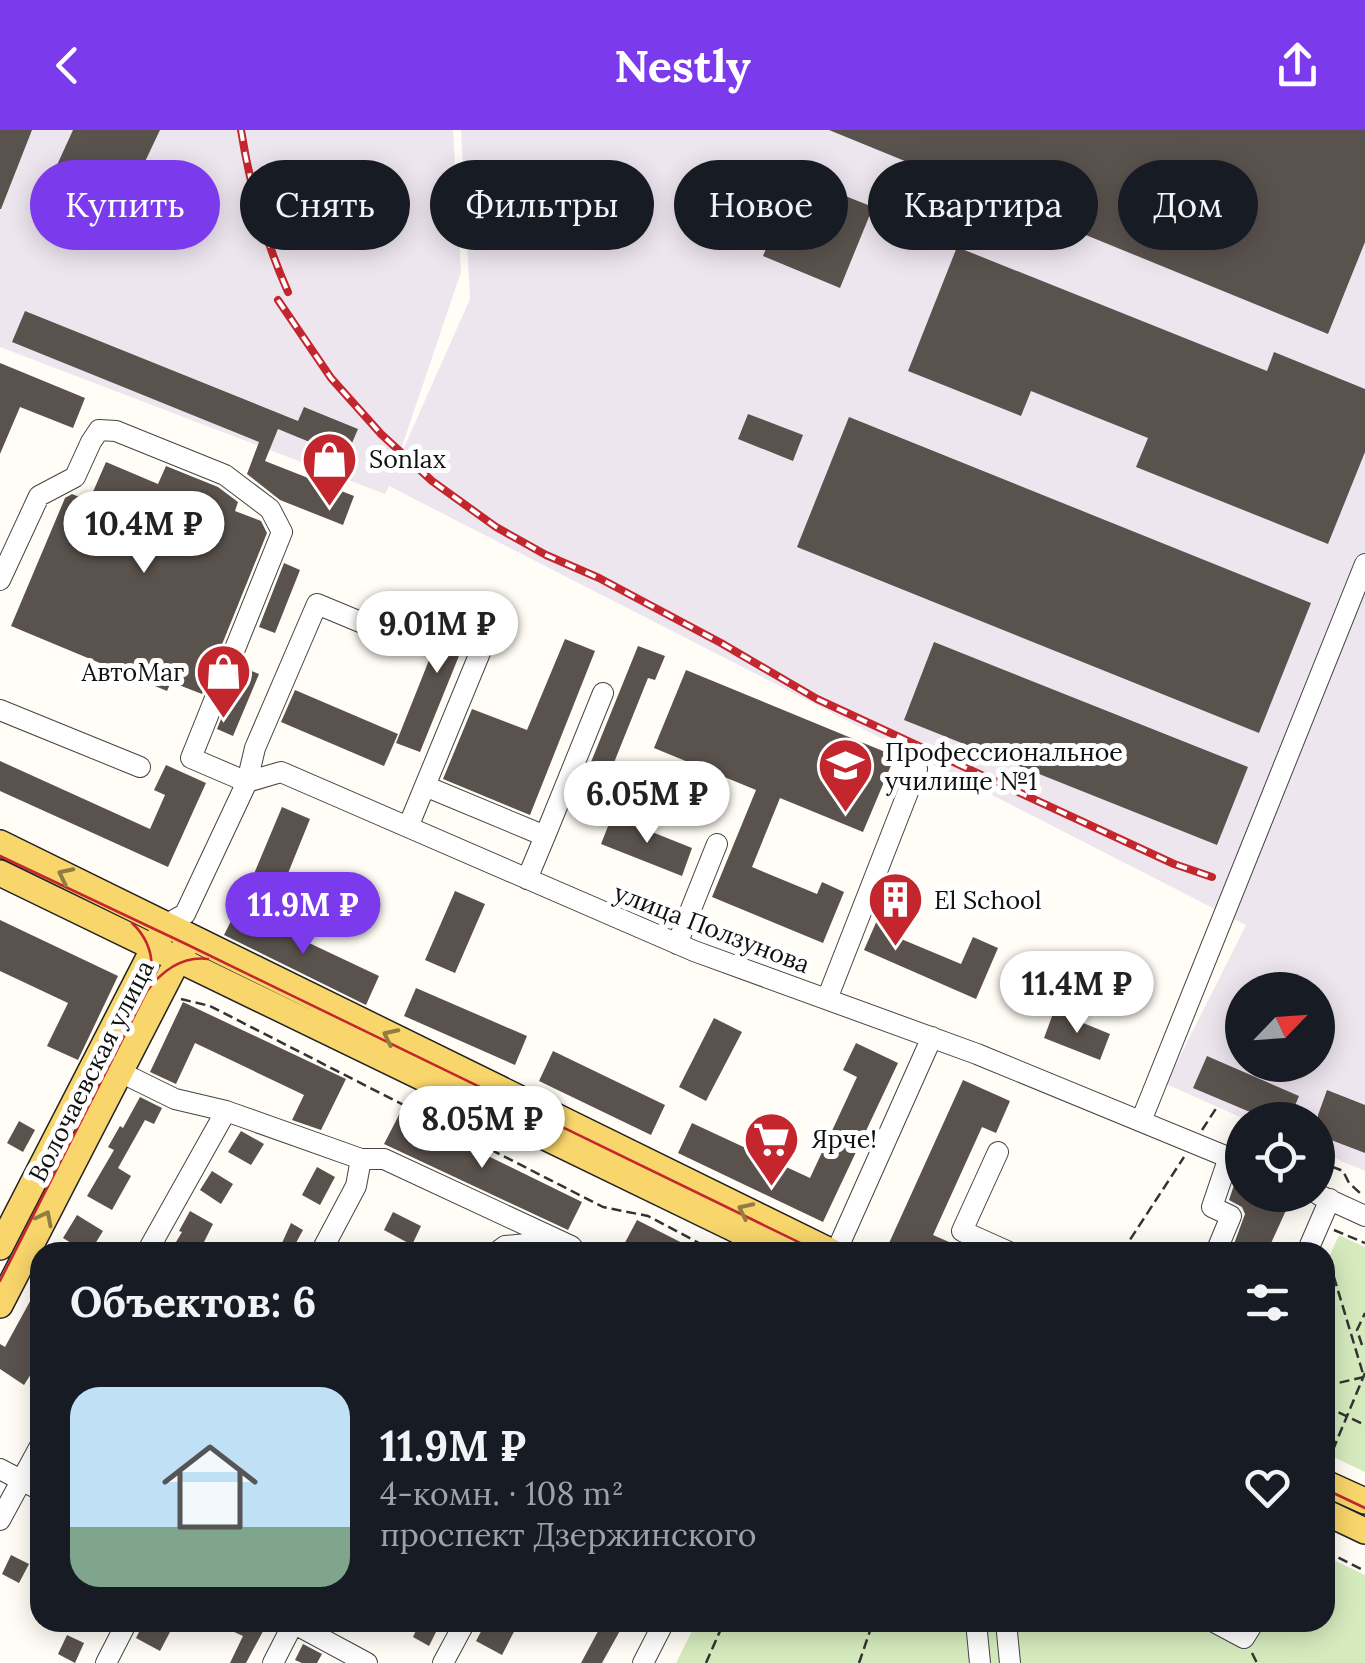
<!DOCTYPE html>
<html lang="ru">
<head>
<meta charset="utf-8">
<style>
  :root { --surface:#171b24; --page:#242831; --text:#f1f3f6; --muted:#9ea1a6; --line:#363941; --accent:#7c3aed }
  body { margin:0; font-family:Lora,serif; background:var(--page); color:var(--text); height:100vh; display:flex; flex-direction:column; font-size:38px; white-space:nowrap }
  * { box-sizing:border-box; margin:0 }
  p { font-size:32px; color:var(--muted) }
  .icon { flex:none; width:55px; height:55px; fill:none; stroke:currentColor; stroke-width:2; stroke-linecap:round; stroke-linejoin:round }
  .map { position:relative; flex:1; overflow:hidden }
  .side { position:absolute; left:30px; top:1112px; width:1305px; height:390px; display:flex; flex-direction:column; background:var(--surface); border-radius:30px; box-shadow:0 5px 25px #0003 }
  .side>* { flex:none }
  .banner { position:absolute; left:30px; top:30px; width:1305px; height:90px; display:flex; gap:20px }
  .needle { width:65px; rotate:65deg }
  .buttons { position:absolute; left:1225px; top:842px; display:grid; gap:20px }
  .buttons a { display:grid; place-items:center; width:110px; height:110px; border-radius:50%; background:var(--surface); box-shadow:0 5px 25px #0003; font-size:50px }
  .price { position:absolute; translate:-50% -85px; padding:0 22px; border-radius:35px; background:#fff; color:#222; font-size:32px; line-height:65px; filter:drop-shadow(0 2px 5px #0008) }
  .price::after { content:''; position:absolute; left:50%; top:60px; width:30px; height:22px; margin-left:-15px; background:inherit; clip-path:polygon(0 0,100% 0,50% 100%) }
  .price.active { background:var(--accent); color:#fff }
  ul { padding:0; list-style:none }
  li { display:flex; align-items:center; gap:30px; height:250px; padding:0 40px }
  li+li { border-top:2px solid var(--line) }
  li span { display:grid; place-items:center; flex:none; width:280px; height:200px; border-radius:30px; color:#555 }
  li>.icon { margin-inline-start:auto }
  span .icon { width:120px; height:120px; fill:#fffc; stroke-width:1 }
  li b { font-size:42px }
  h2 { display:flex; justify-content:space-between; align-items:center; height:120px; padding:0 40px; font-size:42px }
  .chip { padding:0 35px; border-radius:45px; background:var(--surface); box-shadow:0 5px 25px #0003; font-size:35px; line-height:90px }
  .chip.active { background:var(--accent); color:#fff }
  header { display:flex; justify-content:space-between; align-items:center; height:130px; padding:0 40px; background:var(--accent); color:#fff; font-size:45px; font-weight:800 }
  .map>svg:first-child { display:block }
  .industrial { fill:#eee6ef; fill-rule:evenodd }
  .green { fill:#d5ebbd }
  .building { fill:#5a524d }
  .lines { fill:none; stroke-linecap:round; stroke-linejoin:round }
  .minor-casing { stroke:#444; stroke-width:22 }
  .major-casing { stroke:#222; stroke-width:28 }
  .path { stroke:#333; stroke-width:2.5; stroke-dasharray:10 5; stroke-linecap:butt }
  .minor { stroke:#fff; stroke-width:20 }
  .major { stroke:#f9d66b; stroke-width:25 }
  .tram { stroke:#c4262e; stroke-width:2.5 }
  .rail-casing { stroke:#c4262e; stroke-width:8 }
  .rail { stroke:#fff; stroke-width:4; stroke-dasharray:11; stroke-linecap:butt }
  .oneway { stroke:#917d42 }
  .labels { text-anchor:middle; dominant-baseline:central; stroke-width:10; stroke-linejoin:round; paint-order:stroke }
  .poi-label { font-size:25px; fill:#111; stroke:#fff; text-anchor:start }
  .street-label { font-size:25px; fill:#111; stroke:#fff }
</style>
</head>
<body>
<header><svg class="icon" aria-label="back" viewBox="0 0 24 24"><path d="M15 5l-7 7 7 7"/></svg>Nestly<svg class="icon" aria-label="share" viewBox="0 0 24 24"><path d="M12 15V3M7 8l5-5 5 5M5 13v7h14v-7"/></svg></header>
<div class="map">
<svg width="1365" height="1533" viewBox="0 0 1365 1533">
  <rect width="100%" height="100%" fill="#fffdf5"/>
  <!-- industrial -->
  <path class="industrial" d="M0 0H453L461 142 394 340 470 169 461 0H1365V1041L1318 1021V990H1247L1166 954 1246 795 389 356 385 364 0 217ZM1242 860H1318V935H1242Z"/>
  <!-- green -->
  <path class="green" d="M1339 1105 1365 1117V1342L1325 1323V1136Z
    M1325 1426 1365 1445V1533H676L696 1493 1325 1492Z"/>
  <!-- building -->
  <path class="building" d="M0 0H32L1 79H0Z
    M73 0H160L123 78 52 46Z
    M829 0H1365V112L1328 204Z
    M795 46 873 77 840 158 763 126 777 92 766 87 781 48 793 52Z
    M957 117 1267 241 1274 222 1365 259V322L1328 414 1136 337 1148 308 1031 261 1021 286 908 241Z
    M25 181 298 291 304 277 358 299 346 327 278 299 265 331 354 366 343 395 280 370 247 344 259 312 12 212Z
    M0 233 85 268 73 298 20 277 0 324Z
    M748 284 803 305 793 331 738 309Z
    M849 287 1311 473 1259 603 797 417Z
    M106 332 158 354 166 336 218 357 238 372 235 381 261 391 267 403 202 564 171 552 167 561 11 496 65 368 72 364 89 371Z
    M284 433 300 440 275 503 259 497Z
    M453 470 478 479 420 622 396 613Z
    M565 509 595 521 530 685 443 649 472 579 527 600Z
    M934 512 1248 637 1217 715 904 590Z
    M638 516 665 526 655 550 648 548 609 645 589 637Z
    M242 537 259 544 233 606 217 599Z
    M686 540 895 626 863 702 780 668 752 737 817 764 822 752 844 762 823 813 712 767 756 660 654 618Z
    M295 560 398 604 384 636 281 592Z
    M0 631 150 699 165 665 154 660 166 635 206 653 168 737 0 661Z
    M282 677 310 689 280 763 251 751Z
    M612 686 692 718 682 746 601 714Z
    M455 761 485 774 455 843 425 830Z
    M885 772 905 781 894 806 961 834 973 807 998 818 976 869 864 820Z
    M237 779 379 846 366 875 224 805Z
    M0 790 118 846 78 930 47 916 68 873 0 841Z
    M416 858 527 906 515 935 404 886Z
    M183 872 346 949 321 1000 292 990 304 965 195 913 176 954 150 942Z
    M1054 881 1110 904 1100 930 1044 908Z
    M714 888 742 902 706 971 679 957Z
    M856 913 898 933 823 1092 678 1023 692 993 810 1048 857 947 843 940Z
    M553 921 665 975 651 1005 539 951Z
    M1207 926 1299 966 1289 990H1269L1193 958Z
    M963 950 1010 971 996 1003 982 997 933 1105 972 1122H885Z
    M1327 960 1365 975V1023L1318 1005V985Z
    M140 967 162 978 154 994 145 990 118 1038 131 1046 112 1080 87 1066 114 1020 108 1017 120 996 123 998Z
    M400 983 582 1072 568 1100 384 1014Z
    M19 991 35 1000 23 1022 7 1013Z
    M241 1001 264 1014 251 1035 228 1022Z
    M317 1037 335 1047 320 1075 302 1065Z
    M212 1041 233 1054 221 1074 200 1060Z
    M1237 1046 1242 1047V1065H1264L1288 1076 1267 1122H1231L1245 1084 1242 1077 1229 1070Z
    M190 1081 213 1094 199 1122H170L182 1102 179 1101Z
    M393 1082 421 1096 412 1115 384 1100Z
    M77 1085 103 1101 90 1122H86L63 1108Z
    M637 1090 700 1122H620Z
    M291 1093 303 1100 291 1122H278Z
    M40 1153V1230L24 1255 0 1239V1214L5 1217Z
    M11 1425 29 1434 19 1453 2 1444Z
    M144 1492H152L170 1502 160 1521 136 1508Z
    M237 1492H268L246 1533H230L243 1506 232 1501Z
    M420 1492H428L438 1498 429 1516 413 1507Z
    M486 1492H519L502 1525 476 1511Z
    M603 1492H613L622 1497 602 1533H581Z
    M67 1505 84 1513 75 1533 58 1524Z
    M303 1514 322 1524 317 1533H302L295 1530Z"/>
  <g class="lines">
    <defs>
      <path id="minor" d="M0 450 39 366 75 347 91 312 99 300 116 301 225 345 270 379 282 402 191 628 247 652 255 618 317 474 382 501
        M0 580 140 637
        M425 656 545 706 603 563
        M408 697 496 484
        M527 749 545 706
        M165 795 185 784 247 652 281 642 694 821 977 924 1242 1033
        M677 814 717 714
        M827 869 917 639
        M120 942 175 969 226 981 361 1029H384L571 1116 576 1122
        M1141 991 1365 434
        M998 1022 962 1101 1009 1122
        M1319 1065 1365 1086
        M147 1122 226 981
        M321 1122 356 1056 361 1029
        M497 1122 505 1116 557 1111
        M836 1122 932 907
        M1216 1122 1231 1086 1212 1077 1229 1027
        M1307 1122 1330 1069
        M0 1339 40 1360
        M0 1390 40 1316
        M291 1492 367 1533
        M976 1492 980 1533
        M1006 1492 1010 1533
        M1214 1492 1244 1508 1254 1492
        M106 1533 127 1492
        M273 1533 294 1492
        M443 1533 465 1492
        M643 1533 664 1492"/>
      <path id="major" d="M0 713 832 1122
        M0 743 782 1122
        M0 1117 161 804
        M0 1175 185 816
        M1325 1353 1365 1371
        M1325 1382 1365 1401"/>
    </defs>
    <!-- minor casing -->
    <use href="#minor" class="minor-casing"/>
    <!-- major casing -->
    <use href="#major" class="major-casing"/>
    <!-- path -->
    <path class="path" d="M181 869 210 876 603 1077 648 1086 716 1122
      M1202 1000 1217 977
      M1318 1031 1343 1041 1349 1053 1360 1063
      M1334 1100 1365 1113
      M1122 1122 1184 1027
      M1362 1215 1357 1200 1365 1183
      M1325 1256 1364 1247 1327 1124
      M1325 1276 1365 1295
      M1327 1334 1365 1243
      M1325 1421 1365 1441
      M1252 1523 1257 1533
      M706 1533 724 1492
      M859 1533 873 1492"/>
    <!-- minor -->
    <use href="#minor" class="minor"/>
    <!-- major -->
    <use href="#major" class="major"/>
    <!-- tram -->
    <path class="tram" d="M0 726 186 814 819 1122
      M132 793C152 812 156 835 147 861
      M0 1151 147 861C162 841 182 826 208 829
      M1325 1359 1365 1378"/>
    <defs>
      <path id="rail" d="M241 0C250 57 265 110 288 162
        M278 170 331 248 381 304 432 351 496 397 546 425 599 448 721 513 817 569 1174 734 1212 747"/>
    </defs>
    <!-- rail casing -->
    <use href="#rail" class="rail-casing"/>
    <!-- rail -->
    <use href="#rail" class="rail"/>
  </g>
  <!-- one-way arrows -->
  <defs><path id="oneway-chevron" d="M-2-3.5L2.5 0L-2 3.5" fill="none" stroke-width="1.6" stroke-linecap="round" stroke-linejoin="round" transform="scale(2.5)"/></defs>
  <g class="oneway">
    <use href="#oneway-chevron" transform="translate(65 745) rotate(-154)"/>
    <use href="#oneway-chevron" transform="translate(390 906) rotate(-154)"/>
    <use href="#oneway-chevron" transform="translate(745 1080) rotate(-154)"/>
    <use href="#oneway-chevron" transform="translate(45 1088) rotate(-63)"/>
  </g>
  <!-- icons -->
  <defs>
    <symbol id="shop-pin" viewBox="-11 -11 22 30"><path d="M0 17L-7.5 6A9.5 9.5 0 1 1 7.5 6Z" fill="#c4262e" stroke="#fff"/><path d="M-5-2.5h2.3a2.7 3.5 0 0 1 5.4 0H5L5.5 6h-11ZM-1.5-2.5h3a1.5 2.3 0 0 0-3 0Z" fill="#fff"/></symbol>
    <symbol id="university-pin" viewBox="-11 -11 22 30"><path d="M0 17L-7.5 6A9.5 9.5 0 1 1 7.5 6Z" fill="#c4262e" stroke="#fff"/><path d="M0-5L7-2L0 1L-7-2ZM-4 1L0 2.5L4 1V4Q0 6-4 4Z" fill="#fff"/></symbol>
    <symbol id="building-pin" viewBox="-11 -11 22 30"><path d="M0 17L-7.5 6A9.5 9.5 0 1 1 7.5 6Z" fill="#c4262e" stroke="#fff"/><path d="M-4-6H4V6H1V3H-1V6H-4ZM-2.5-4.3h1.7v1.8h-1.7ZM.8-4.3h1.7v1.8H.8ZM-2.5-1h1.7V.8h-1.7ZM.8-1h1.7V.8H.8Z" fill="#fff"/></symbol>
    <symbol id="supermarket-pin" viewBox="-11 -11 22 30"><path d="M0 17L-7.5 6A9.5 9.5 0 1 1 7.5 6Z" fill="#c4262e" stroke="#fff"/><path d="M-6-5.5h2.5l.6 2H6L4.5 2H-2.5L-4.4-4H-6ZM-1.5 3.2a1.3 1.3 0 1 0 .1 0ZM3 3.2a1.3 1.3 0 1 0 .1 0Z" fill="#fff"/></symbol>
  </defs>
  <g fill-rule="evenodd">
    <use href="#shop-pin" x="298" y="298" width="63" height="86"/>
    <use href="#shop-pin" x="192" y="510" width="63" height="86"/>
    <use href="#university-pin" x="814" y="604" width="63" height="86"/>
    <use href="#building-pin" x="864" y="738" width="63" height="86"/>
    <use href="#supermarket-pin" x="740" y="978" width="63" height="86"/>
  </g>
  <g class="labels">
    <!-- poi labels -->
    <g class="poi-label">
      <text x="369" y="329">Sonlax</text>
      <text x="184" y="542" text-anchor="end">АвтоМаг</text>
      <text x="885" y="622">Профессиональное<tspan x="885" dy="29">училище №1</tspan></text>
      <text x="934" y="770">El School</text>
      <text x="811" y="1009">Ярче!</text>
    </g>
    <!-- street labels -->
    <g class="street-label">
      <text transform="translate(712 798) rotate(21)">улица Ползунова</text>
      <text transform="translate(91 941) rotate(-63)">Волочаевская улица</text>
    </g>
  </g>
</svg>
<div class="buttons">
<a><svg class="needle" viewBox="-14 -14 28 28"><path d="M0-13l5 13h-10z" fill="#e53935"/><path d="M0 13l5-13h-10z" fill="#9ea1a6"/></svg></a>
<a><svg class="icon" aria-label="locate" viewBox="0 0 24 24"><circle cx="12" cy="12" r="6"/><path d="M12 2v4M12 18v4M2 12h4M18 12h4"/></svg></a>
</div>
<b class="price" style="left:144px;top:446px">10.4M ₽</b>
<b class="price" style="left:437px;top:546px">9.01M ₽</b>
<b class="price" style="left:647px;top:716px">6.05M ₽</b>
<b class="price active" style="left:303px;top:827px">11.9M ₽</b>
<b class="price" style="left:1077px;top:906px">11.4M ₽</b>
<b class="price" style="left:482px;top:1041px">8.05M ₽</b>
<div class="banner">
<a class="chip active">Купить</a>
<a class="chip">Снять</a>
<a class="chip">Фильтры</a>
<a class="chip">Новое</a>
<a class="chip">Квартира</a>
<a class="chip">Дом</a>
</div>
<section class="side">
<h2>Объектов: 6<svg class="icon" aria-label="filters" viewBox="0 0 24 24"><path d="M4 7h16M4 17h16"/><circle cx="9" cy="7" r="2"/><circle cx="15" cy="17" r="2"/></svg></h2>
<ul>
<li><span style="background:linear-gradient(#bfe0f5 70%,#7fa58c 0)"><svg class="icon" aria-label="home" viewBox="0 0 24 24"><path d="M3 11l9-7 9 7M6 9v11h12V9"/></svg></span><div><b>11.9M ₽</b><p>4-комн. · 108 m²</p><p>проспект Дзержинского</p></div><svg class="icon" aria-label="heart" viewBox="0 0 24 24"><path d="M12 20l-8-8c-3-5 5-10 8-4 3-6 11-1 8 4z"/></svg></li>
</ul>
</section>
</div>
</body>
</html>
